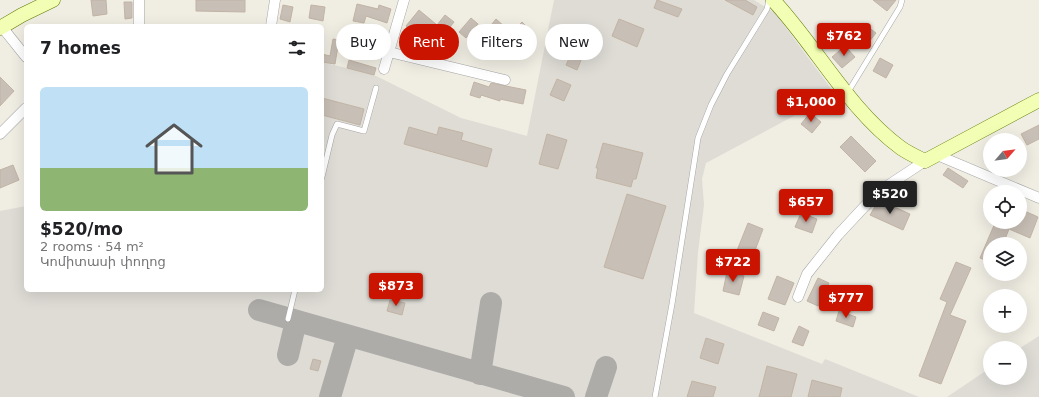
<!DOCTYPE html>
<html lang="en">
<head>
<meta charset="utf-8">
<style>
  :root { --surface:#fff; --page:#f6f6f6; --text:#202124; --muted:#757577; --line:#e0e0e0; --accent:#cb1400 }
  body { margin:0; font-family:"DejaVu Sans","Noto Sans Armenian",sans-serif; background:var(--page); color:var(--text); height:100vh; display:flex; flex-direction:column; font-size:15px; white-space:nowrap }
  * { box-sizing:border-box; margin:0 }
  p { font-size:13px; color:var(--muted) }
  .icon { flex:none; width:22px; height:22px; fill:none; stroke:currentColor; stroke-width:2; stroke-linecap:round; stroke-linejoin:round }
  .map { position:relative; flex:1; overflow:hidden }
  .drawer { position:absolute; left:24px; top:24px; width:300px; height:268px; display:flex; flex-direction:column; background:var(--surface); border-radius:6px; box-shadow:0 4px 16px #0002 }
  .drawer>* { flex:none }
  .guide { position:absolute; left:336px; top:24px; width:380px; height:36px; display:flex; gap:8px }
  .needle { width:26px; rotate:62deg }
  .tools { position:absolute; left:983px; top:133px; display:grid; gap:8px }
  .tools a { display:grid; place-items:center; width:44px; height:44px; border-radius:50%; background:var(--surface); box-shadow:0 4px 16px #0002; font-size:20px }
  .price { position:absolute; translate:-50% -34px; padding:0 9px; border-radius:4px; background:var(--accent); color:#fff; font-size:13px; line-height:26px; filter:drop-shadow(0 1px 2px #0008) }
  .price::after { content:''; position:absolute; left:50%; top:24px; width:12px; height:9px; margin-left:-6px; background:inherit; clip-path:polygon(0 0,100% 0,50% 100%) }
  .price.selected { background:#222; color:#fff }
  ul { padding:0; list-style:none }
  li { display:grid; align-content:center; gap:8px; height:212px; padding:0 16px }
  li+li { border-top:1px solid var(--line) }
  li span { display:grid; place-items:center; height:124px; border-radius:6px; color:#555 }
  li>.icon { margin-inline-start:auto }
  span .icon { width:72px; height:72px; fill:#fffc; stroke-width:1 }
  li b { font-size:17px }
  h2 { display:flex; justify-content:space-between; align-items:center; height:48px; padding:0 16px; font-size:17px }
  .tag { padding:0 14px; border-radius:18px; background:var(--surface); box-shadow:0 4px 16px #0002; font-size:14px; line-height:36px }
  .tag.selected { background:var(--accent); color:#fff }
  .map>svg:first-child { display:block }
  .airport { fill:#dedcd5 }
  .lines { fill:none; stroke-linecap:round; stroke-linejoin:round }
  .taxiway { stroke:#aeaca8; stroke-width:22 }
  .building { fill:#c8bfb6; stroke:#c2b4a4 }
  .lane-casing { stroke:#a5a5a5; stroke-width:6 }
  .street-casing { stroke:#a5a5a5; stroke-width:11 }
  .secondary-casing { stroke:#607900; stroke-width:15 }
  .lane { stroke:#fff; stroke-width:5 }
  .street { stroke:#fff; stroke-width:10 }
  .secondary { stroke:#f2feb3; stroke-width:14 }
</style>
</head>
<body>
<div class="map">
<svg width="1039" height="397" viewBox="0 0 1039 397">
  <rect width="100%" height="100%" fill="#f0ede3"/>
  <!-- airport -->
  <path class="airport" d="M554 0H754L775 13 835 94 706 163 702 179 704 205 698 252 694 313 822 364 825 359 919 397H0V211L26 206V290H322V62L374 75 461 118 527 136Z
    M1039 336V397H947L990 368V378H1020V348Z"/>
  <g class="lines">
    <!-- taxiway -->
    <path class="taxiway" d="M259 310 564 397
      M288 355 296 321
      M480 374 491 303
      M330 397 348 336
      M596 397 606 367"/>
  </g>
  <!-- building -->
  <path class="building" d="M91 0H106L107 14 93 16Z
    M196 0H245V12L196 11Z
    M657 0 682 9 678 17 654 8Z
    M725 0H745L757 7 753 15Z
    M873 0H896L887 11Z
    M124 2H132V18L125 19Z
    M357 4 378 9 379 5 391 9 387 23 366 16 364 23 353 21Z
    M283 5 293 7 290 22 280 19Z
    M311 5 325 7 323 21 309 18Z
    M419 10 437 25 445 15 454 22 442 37 426 24 416 35 406 26Z
    M471 18 478 24 466 38 459 32Z
    M496 19 512 33 522 22 532 32 517 48 502 33 494 43 483 35Z
    M619 19 644 29 637 47 612 36Z
    M863 23 876 33 864 48 851 38Z
    M333 39 339 40 335 64 322 62V54L330 56Z
    M845 46 855 57 842 68 832 57Z
    M574 48 584 53 577 70 566 65Z
    M880 58 893 65 886 78 873 71Z
    M349 60 376 68 374 75 347 68Z
    M0 77 14 91 0 106Z
    M557 79 571 85 564 101 550 95Z
    M474 82 489 87 491 83 526 90 523 104 500 99V101L481 95 480 98 470 95Z
    M322 98 364 109 360 125 322 115Z
    M810 113 821 122 812 133 801 124Z
    M1039 125V139L1027 145 1021 134Z
    M409 127 437 135 439 127 463 133 461 140 492 149 487 167 404 144Z
    M547 134 567 140 558 169 539 164Z
    M851 136 876 161 865 172 840 147Z
    M603 143 643 153 636 179H633L631 187 596 178 598 168H596Z
    M13 165 19 180 0 188V170Z
    M948 168 968 181 963 188 943 175Z
    M903 183 910 188 905 196 897 191Z
    M627 194 666 206 643 279 604 267Z
    M879 200 910 214 903 230 870 215Z
    M1020 209 1038 217 1030 238 1009 229 1003 244H990V262L980 258 995 223 993 222H1020Z
    M801 213 817 219 812 233 795 227Z
    M748 223 763 229 750 264 734 258Z
    M956 262 971 268 950 315 966 321 941 384 919 376 947 302 940 299Z
    M727 272 744 276 739 295 723 291Z
    M777 276 794 283 785 305 768 299Z
    M818 278 829 283 818 306 807 301Z
    M390 300 405 303 402 315 387 311Z
    M839 311 856 317 853 327 836 321Z
    M763 312 779 318 774 331 758 325Z
    M799 326 809 331 803 346 792 342Z
    M706 338 724 344 718 364 700 358Z
    M313 359 321 361 318 371 310 369Z
    M767 366 797 374 791 397H759Z
    M812 380 842 388 840 397H808Z
    M692 381 716 387 713 397H687Z"/>
  <g class="lines">
    <defs>
      <path id="lane" d="M848 92 900 7 902 0
        M322 177 332 135 337 124 364 131 376 88
        M288 319 295 290
        M655 397 672 304 698 138 711 105 727 74 767 9 769 0"/>
      <path id="street" d="M139 26V0
        M271 26 275 0
        M2 27 26 57
        M389 52 505 80
        M384 69 404 0
        M0 134 26 108
        M937 155 1039 198
        M798 297 807 274 838 235 878 192 925 161"/>
      <path id="secondary" d="M773 0C817 47 848 109 901 148 908 153 917 157 925 161L1039 100
        M0 28 22 15 53 0"/>
    </defs>
    <!-- lane casing -->
    <use href="#lane" class="lane-casing"/>
    <!-- street casing -->
    <use href="#street" class="street-casing"/>
    <!-- secondary casing -->
    <use href="#secondary" class="secondary-casing"/>
    <!-- lane -->
    <use href="#lane" class="lane"/>
    <!-- street -->
    <use href="#street" class="street"/>
    <!-- secondary -->
    <use href="#secondary" class="secondary"/>
  </g>
</svg>
<div class="tools">
<a><svg class="needle" viewBox="-14 -14 28 28"><path d="M0-13l5 13h-10z" fill="#e53935"/><path d="M0 13l5-13h-10z" fill="#757577"/></svg></a>
<a><svg class="icon" aria-label="locate" viewBox="0 0 24 24"><circle cx="12" cy="12" r="6"/><path d="M12 2v4M12 18v4M2 12h4M18 12h4"/></svg></a>
<a><svg class="icon" aria-label="layers" viewBox="0 0 24 24"><path d="M12 4l9 5-9 5-9-5zM3 14l9 5 9-5"/></svg></a>
<a>+</a>
<a>−</a>
</div>
<b class="price" style="left:844px;top:57px">$762</b>
<b class="price" style="left:811px;top:123px">$1,000</b>
<b class="price selected" style="left:890px;top:215px">$520</b>
<b class="price" style="left:806px;top:223px">$657</b>
<b class="price" style="left:733px;top:283px">$722</b>
<b class="price" style="left:396px;top:307px">$873</b>
<b class="price" style="left:846px;top:319px">$777</b>
<div class="guide">
<a class="tag">Buy</a>
<a class="tag selected">Rent</a>
<a class="tag">Filters</a>
<a class="tag">New</a>
</div>
<section class="drawer">
<h2>7 homes<svg class="icon" aria-label="filters" viewBox="0 0 24 24"><path d="M4 7h16M4 17h16"/><circle cx="9" cy="7" r="2"/><circle cx="15" cy="17" r="2"/></svg></h2>
<ul>
<li><span style="background:linear-gradient(#bfe0f5 65%,#8fb573 0)"><svg class="icon" aria-label="home" viewBox="0 0 24 24"><path d="M3 11l9-7 9 7M6 9v11h12V9"/></svg></span><div><b>$520/mo</b><p>2 rooms · 54 m²</p><p>Կոմիտասի փողոց</p></div></li>
</ul>
</section>
</div>
</body>
</html>
